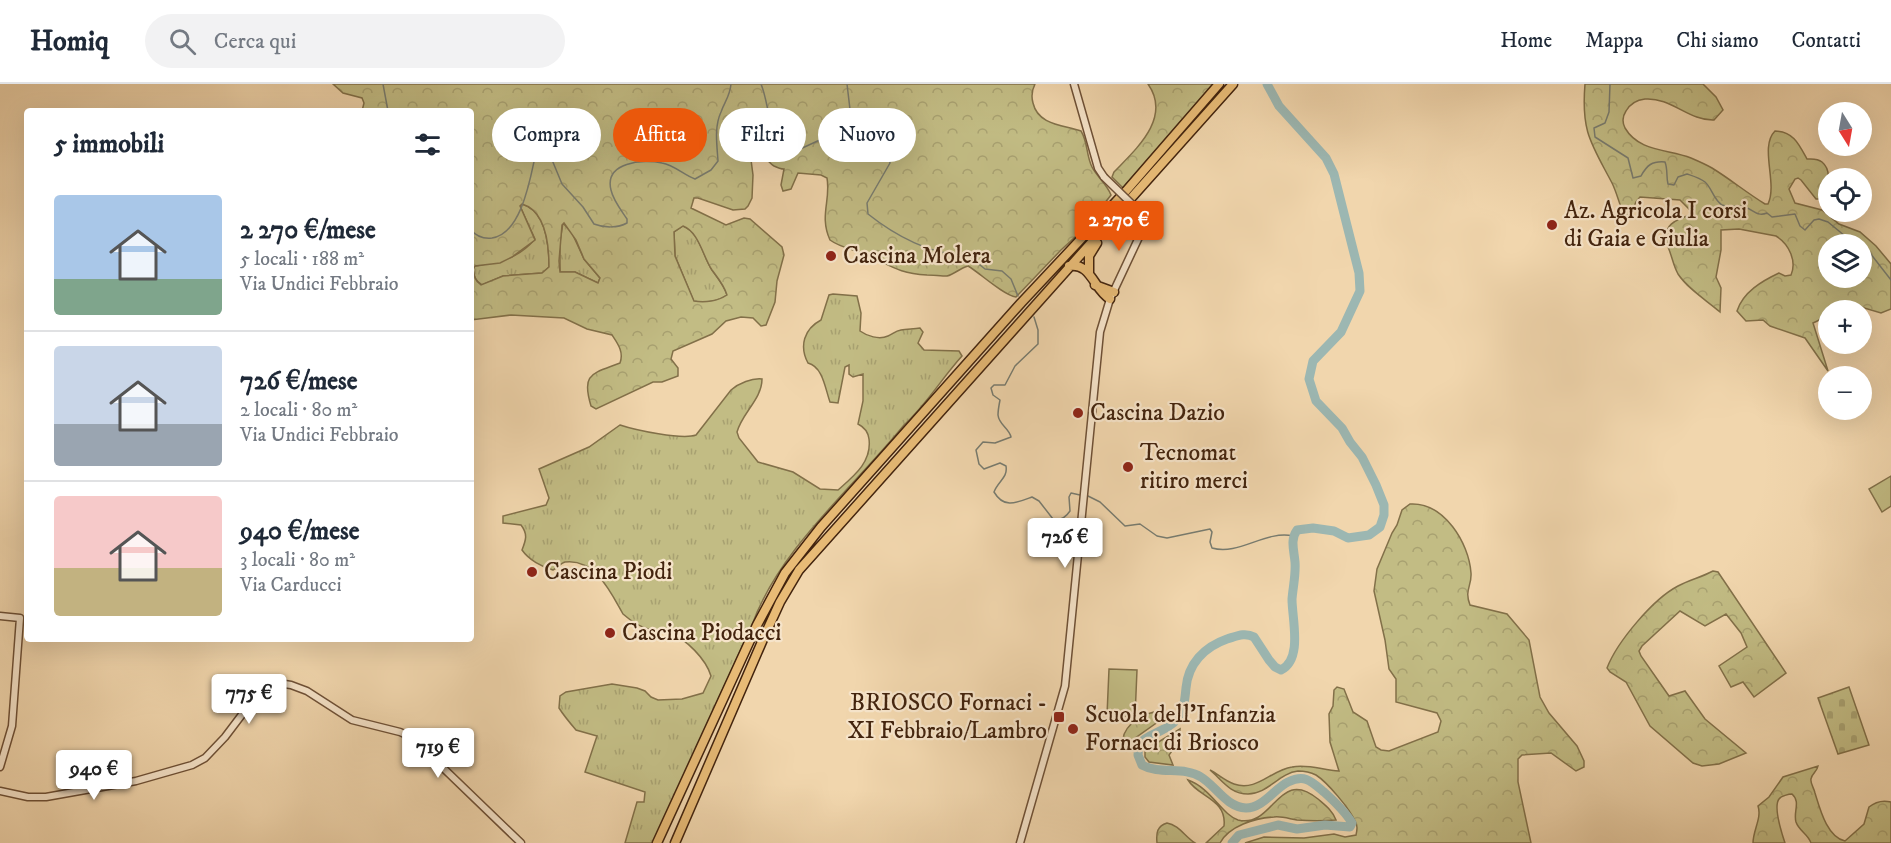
<!DOCTYPE html>
<html lang="it">
<head>
<meta charset="utf-8">
<style>
  :root { --surface:#fff; --page:#f2f2f3; --text:#1f2937; --muted:#747a83; --line:#e0e1e3; --accent:#ea580c }
  body { margin:0; font-family:"IM FELL DW Pica",serif; background:var(--page); color:var(--text); height:100vh; display:flex; flex-direction:column; font-size:22px; white-space:nowrap }
  * { box-sizing:border-box; margin:0 }
  p { font-size:20px; color:var(--muted) }
  .icon { flex:none; width:33px; height:33px; fill:none; stroke:currentColor; stroke-width:2; stroke-linecap:round; stroke-linejoin:round }
  .map { position:relative; flex:1; overflow:hidden }
  .details { position:absolute; left:24px; top:24px; width:450px; height:534px; display:flex; flex-direction:column; background:var(--surface); border-radius:6px; box-shadow:0 6px 24px #0002 }
  .details>* { flex:none }
  .hud { position:absolute; left:492px; top:24px; width:570px; height:54px; display:flex; gap:12px }
  .needle { width:39px; rotate:169deg }
  .controls { position:absolute; left:1818px; top:18px; display:grid; gap:12px }
  .controls a { display:grid; place-items:center; width:54px; height:54px; border-radius:50%; background:var(--surface); box-shadow:0 6px 24px #0002; font-size:30px }
  .price { position:absolute; translate:-50% -51px; padding:0 14px; border-radius:6px; background:#fff; color:#222; font-size:20px; line-height:39px; filter:drop-shadow(0 2px 3px #0008) }
  .price::after { content:''; position:absolute; left:50%; top:36px; width:18px; height:14px; margin-left:-9px; background:inherit; clip-path:polygon(0 0,100% 0,50% 100%) }
  .price.on { background:var(--accent); color:#fff }
  ul { padding:0; list-style:none }
  li { display:flex; align-items:center; gap:18px; height:150px; padding:0 30px }
  li+li { border-top:2px solid var(--line) }
  li span { display:grid; place-items:center; flex:none; width:168px; height:120px; border-radius:6px; color:#555 }
  li>.icon { margin-inline-start:auto }
  span .icon { width:72px; height:72px; fill:#fffc; stroke-width:1 }
  li b { font-size:26px }
  h2 { display:flex; justify-content:space-between; align-items:center; height:72px; padding:0 30px; font-size:26px }
  .pill { padding:0 21px; border-radius:27px; background:var(--surface); box-shadow:0 6px 24px #0002; font-size:21px; line-height:54px }
  .pill.on { background:var(--accent); color:#fff }
  header { display:flex; align-items:center; gap:36px; box-sizing:border-box; height:84px; padding:0 30px; background:var(--surface); border-bottom:2px solid var(--line) }
  header strong { font-size:28px }
  nav { display:flex; gap:33px; margin-inline-start:auto; font-size:21px }
  .search { width:420px; height:54px; background:var(--page); display:flex; align-items:center; gap:15px; box-sizing:border-box; padding:0 21px; border-radius:33px; color:var(--muted); font-size:22px }
  .map>svg:first-child { display:block }
  .grass { fill:url(#grass-tufts); stroke:#827049; stroke-width:1.5 }
  .forest { fill:url(#forest-crowns); stroke:#827049; stroke-width:1.5; fill-rule:evenodd }
  .cemetery { fill:url(#cemetery-stones); stroke:#827049; stroke-width:1.5 }
  .pitch { fill:#c2bc84; stroke:#827049; stroke-width:1.5 }
  .lines { fill:none; stroke-linecap:round; stroke-linejoin:round }
  .stream { stroke:#787c70; stroke-width:1.5 }
  .river { stroke:#9cb7b2; stroke-width:9 }
  .minor-casing { stroke:#6e5036; stroke-width:9 }
  .highway-casing { stroke:#43240e; stroke-width:11 }
  .minor { stroke:#f6e4ca; stroke-width:6 }
  .highway { stroke:#e8bb76; stroke-width:8 }
  .minor-bridge-casing { stroke:#6e5036; stroke-width:9; stroke-linecap:butt }
  .minor-bridge { stroke:#f6e4ca; stroke-width:6 }
  .poi-dot { fill:#8f2418; stroke:#f6e4ca; stroke-width:2 }
  .labels { text-anchor:middle; dominant-baseline:central; stroke-width:4.5; stroke-linejoin:round; paint-order:stroke }
  .poi-label { font-size:24px; fill:#43240e; stroke:#f6e4ca; text-anchor:start }
</style>
</head>
<body>
<header>
<strong>Homiq</strong>
<div class="search"><svg class="icon" aria-label="search" viewBox="0 0 24 24"><circle cx="10" cy="10" r="6"/><path d="M15 15l6 6"/></svg>Cerca qui</div>
<nav><a>Home</a><a>Mappa</a><a>Chi siamo</a><a>Contatti</a></nav>
</header>
<div class="map">
<svg width="1891" height="759" viewBox="0 0 1891 759">
  <defs>
    <pattern id="grass-tufts" width="24" height="20" patternUnits="userSpaceOnUse" patternTransform="scale(1.5)"><rect width="24" height="20" fill="#c2bc84"/><path d="M3 7l-1-3M5 7V3M7 7l1-3M15 17l-1-3M17 17v-4M19 17l1-3" fill="none" stroke="#a8a171"/></pattern>
    <pattern id="forest-crowns" width="20" height="18" patternUnits="userSpaceOnUse" patternTransform="scale(1.5)"><rect width="20" height="18" fill="#c2bc84"/><path d="M2 6a3 3 0 1 1 6 0M12 15a3 3 0 1 1 6 0" fill="none" stroke="#a8a171"/></pattern>
    <pattern id="cemetery-stones" width="16" height="16" patternUnits="userSpaceOnUse" patternTransform="scale(1.5)"><rect width="16" height="16" fill="#c2bc84"/><path d="M2 7V4a2 2 0 0 1 4 0v3zM10 15v-3a2 2 0 0 1 4 0v3z" fill="#a8a171"/></pattern>
  </defs>
  <rect width="100%" height="100%" fill="#f1d6ad"/>
  <filter id="stains"><feTurbulence type="fractalNoise" baseFrequency=".00333" numOctaves="4"/><feColorMatrix values="0 0 0 0 .2 0 0 0 0 .09 0 0 0 0 .02 0 0 0 .5 -.17"/></filter>
  <radialGradient id="worn" r=".72"><stop offset=".6" stop-color="#630" stop-opacity="0"/><stop offset="1" stop-color="#630" stop-opacity=".3"/></radialGradient>
  <!-- grass -->
  <path class="grass" d="M522 120C546 127 549 162 549 183L542 189 503 192 482 201C475 197 474 192 473 185L475 182C500 177 517 176 535 155L520 122Z
    M563 139 572 149 584 175 600 194 598 199 575 188H560V158Z
    M683 142C700 148 703 173 712 186 718 195 724 201 727 211 718 217 706 219 694 218L675 172 674 148Z
    M833 210 857 212 861 229 860 247C867 252 879 256 888 252 893 250 895 247 901 246 907 245 914 245 920 244L923 248 918 259 924 266 959 267 962 272C942 294 926 321 904 341 854 403 779 465 752 541L653 759H625L637 718H644L645 708 585 688 597 652 576 646C570 639 564 632 559 624L560 612 566 608 612 600 637 604 645 607 651 613 658 616 682 615 703 609 711 592C706 575 686 555 670 549 665 546 658 546 652 546 641 544 632 538 623 530 611 509 595 474 565 478 561 479 557 484 553 486 542 483 529 476 522 466 526 456 528 450 521 441L503 439V432L546 421 549 414 539 385 589 363 620 341C635 346 682 356 696 351L731 306C739 299 752 294 762 295 762 315 742 329 737 348L739 354 758 378 793 388 820 405 838 406C854 392 872 378 869 355 868 347 864 343 858 340L863 317V290L853 293 849 290V281L845 283 838 319 830 318C825 304 823 283 808 279 799 262 804 245 821 236L829 211Z"/>
  <!-- forest -->
  <path class="forest" d="M333 0H1035C1032 6 1031 12 1033 19 1038 41 1063 41 1081 47 1088 58 1086 71 1092 83 1097 93 1107 100 1111 111L1086 143 1061 166 1016 213C1003 211 980 189 968 182 960 184 955 190 947 192 941 192 933 191 927 191 896 189 891 181 865 170 853 165 841 164 830 156 819 132 831 116 827 94L821 91 798 89 791 105 783 107 781 101 784 85C782 85 776 83 774 82 765 77 762 63 750 68L753 91 752 114 748 122 745 125 733 126 698 114H694L691 124 726 141 744 134 750 135 782 163 784 171 777 197 775 218 766 241 761 242 753 234 741 233 726 237 712 250 673 267 671 275 678 284V292L662 298H653L596 325 591 322C581 289 592 290 620 279 624 268 618 260 612 251L587 245 564 234 511 231 471 236V27H362L364 19 362 14 343 9ZM522 120C546 127 549 162 549 183L542 189 503 192 481 201C475 197 474 192 473 185L475 182 500 179 512 173 535 156 520 122ZM564 139 576 156 584 175 600 194 598 199 575 188H560L559 177 562 141ZM683 142C699 148 703 173 712 186 718 194 724 201 727 211 718 217 705 219 694 217L675 172 674 148Z
    M1148 0H1214L1123 104 1112 93 1114 88C1136 65 1172 34 1148 0Z
    M1585 0H1703L1716 13 1723 26 1714 36C1689 37 1671 13 1645 15 1636 16 1630 20 1626 27 1622 33 1622 38 1625 44 1639 68 1668 65 1691 74 1698 77 1705 80 1712 84 1730 95 1747 109 1765 120H1768C1778 99 1759 63 1775 47 1793 47 1799 60 1807 75 1812 75 1817 74 1822 78 1833 87 1828 107 1819 115H1816L1801 96 1798 94 1795 95 1789 105 1795 119 1822 126 1839 140 1860 148 1876 162 1891 180V225L1881 229 1861 223 1847 226H1828V232L1813 239 1828 287 1805 254 1770 242 1763 236 1746 237 1737 227C1743 208 1762 197 1779 189L1785 192 1791 191C1797 177 1789 160 1776 152L1739 145 1721 146V166L1716 193 1721 204 1720 228C1706 216 1688 205 1678 190 1673 181 1672 172 1668 163 1660 141 1676 135 1694 130L1680 116 1640 113 1636 118 1630 132 1624 130C1619 120 1617 109 1612 99 1591 59 1581 48 1585 0ZM1828 160H1862V194H1828Z
    M1410 420C1444 418 1469 459 1471 489 1472 502 1464 506 1470 521L1507 530 1529 556 1540 613 1549 629 1577 662 1584 677V683L1576 687 1551 669 1522 671 1518 675V698L1531 759H1245L1264 753 1304 754 1334 750 1345 753 1356 751C1357 746 1358 742 1355 737 1350 725 1327 698 1316 691 1310 688 1304 687 1298 687 1279 689 1268 710 1248 710 1230 710 1222 696 1210 686 1218 690 1225 697 1234 700 1257 708 1271 686 1292 683 1309 680 1322 686 1339 687L1330 658 1329 630 1333 622 1334 606 1337 603 1344 605 1353 628 1367 637 1376 663 1381 666 1389 667 1438 648 1441 637 1437 629 1396 618V595L1389 585 1385 556 1374 507 1377 485 1392 449 1397 441 1402 426Z
    M1713 487 1718 488 1786 589 1754 613 1743 598 1731 603 1719 582 1747 563 1741 549 1726 530 1705 542 1680 527 1642 562 1639 567 1641 572 1669 612 1685 607 1705 635 1746 669 1719 680 1702 682 1693 679 1650 642 1626 598 1610 588 1607 584C1617 558 1653 515 1678 502 1689 496 1702 493 1713 487Z
    M1159 627 1169 630 1128 659 1123 655C1125 639 1145 629 1159 627Z
    M1180 645 1179 657 1169 671 1173 681 1149 678 1145 673V666Z
    M1818 682C1817 688 1812 689 1811 695 1810 699 1814 704 1815 709 1820 725 1827 753 1845 757L1864 740 1869 723C1875 718 1883 716 1891 718V759H1811C1808 750 1799 747 1796 738 1793 728 1801 718 1792 710 1789 710 1781 712 1779 715 1773 723 1782 750 1785 759H1753C1753 746 1762 734 1758 722L1769 713 1783 693Z
    M1188 696C1211 704 1222 731 1238 736 1274 745 1278 682 1318 715 1325 721 1333 727 1336 736 1324 737 1310 737 1297 736 1290 735 1282 732 1274 733 1255 734 1229 742 1220 759H1206L1224 742C1227 715 1198 713 1188 696Z
    M1167 739C1179 741 1185 753 1195 759H1157C1156 749 1157 742 1167 739Z"/>
  <!-- cemetery -->
  <path class="cemetery" d="M1849 603 1869 661 1838 670 1818 614Z"/>
  <!-- pitch -->
  <path class="pitch" d="M1891 392V422L1882 428 1869 405Z
    M1109 585 1137 586 1135 633 1107 631Z"/>
  <g class="lines">
    <!-- stream -->
    <path class="stream" d="M383 0 388 27
      M761 0C771 24 766 59 798 66L848 43 863 39 871 43 889 74 890 79 867 119 868 130C893 150 933 173 966 170L985 185 1002 187 1011 195 1018 212
      M847 0 851 34 848 43
      M1610 0 1609 28 1605 39 1594 44 1595 53 1628 74 1633 94 1641 92C1647 81 1652 77 1665 78 1668 86 1666 92 1668 100L1674 101 1678 93 1687 90C1693 92 1700 94 1705 98 1712 104 1713 115 1722 121 1730 125 1737 120 1745 123 1754 126 1757 133 1767 129L1772 133 1795 130 1800 142 1805 146 1814 136 1819 135 1828 138 1845 152 1863 160 1891 196
      M471 146C477 153 483 155 492 154 521 150 530 96 535 73L544 69 550 71 562 100 583 123 594 140C604 144 618 144 627 139V135C621 126 613 116 611 106 604 78 643 75 662 79 674 81 684 91 695 95L711 86 718 77C717 61 714 43 721 28 725 17 730 12 731 0
      M1034 233 1038 246V260L1015 282 1005 301H994L991 304 993 311 1000 316C999 321 998 327 998 331 999 341 1009 344 1011 353L995 359 983 358 976 366 979 380 984 385 1000 379 1006 382C1008 394 998 397 994 408 1004 425 1016 419 1032 413L1039 417 1053 435C1061 437 1066 433 1070 427L1069 413 1071 409 1080 411
      M1088 412 1100 418 1125 442 1140 440 1157 452 1167 454 1210 445 1212 448 1210 458 1212 464C1239 472 1265 446 1293 452"/>
    <!-- river -->
    <path class="river" d="M1232 759 1239 751 1278 741 1297 745 1325 741 1350 743 1352 739C1345 727 1334 717 1324 708 1311 697 1305 690 1288 698 1274 705 1263 724 1246 724 1226 723 1216 702 1201 693 1184 682 1160 691 1142 681L1138 671 1139 660C1149 649 1168 647 1177 635 1184 627 1185 615 1186 604 1188 580 1204 563 1227 555 1237 552 1245 548 1254 553L1269 576 1275 583 1281 586C1303 575 1292 535 1292 515 1293 503 1296 490 1295 478 1294 466 1290 456 1297 446L1313 444 1334 447 1348 454 1369 451 1380 443 1384 431V421L1376 401 1362 373 1350 358 1342 344 1316 317 1309 295 1313 277 1341 248 1360 207 1359 189 1334 90 1326 74 1279 22 1267 0"/>
    <defs>
      <path id="minor" d="M1074 0 1098 84 1104 93
        M0 532 20 534 12 642 0 683
        M0 707 28 713H46L136 697 192 681 205 674 225 653 259 608 271 601 278 599 291 601 307 607 352 636 400 648 411 653 521 759
        M1020 759 1065 602 1100 248 1110 215 1140 151 1142 134 1138 126"/>
      <path id="highway" d="M1069 182C1091 178 1094 206 1110 215
        M1089 189V172L1097 159
        M1095 201 1114 208
        M657 759 757 541 785 489 821 443 1021 219 1126 107 1219 0
        M675 759 764 553 780 518 799 486 1233 0"/>
    </defs>
    <!-- minor casing -->
    <use href="#minor" class="minor-casing"/>
    <!-- highway casing -->
    <use href="#highway" class="highway-casing"/>
    <!-- minor -->
    <use href="#minor" class="minor"/>
    <!-- highway -->
    <use href="#highway" class="highway"/>
    <defs>
      <path id="minor-bridge" d="M1104 93 1138 126"/>
    </defs>
    <!-- minor-bridge casing -->
    <use href="#minor-bridge" class="minor-bridge-casing"/>
    <!-- minor-bridge -->
    <use href="#minor-bridge" class="minor-bridge"/>
  </g>
  <!-- markers -->
  <g class="poi-dot">
    <circle cx="1552" cy="141" r="6"/>
    <circle cx="831" cy="172" r="6"/>
    <circle cx="1078" cy="329" r="6"/>
    <circle cx="1128" cy="383" r="6"/>
    <circle cx="532" cy="488" r="6"/>
    <circle cx="610" cy="549" r="6"/>
    <rect x="1053" y="627" width="12" height="12" rx="3"/>
    <circle cx="1073" cy="645" r="6"/>
  </g>
  <g class="labels">
    <!-- poi labels -->
    <g class="poi-label">
      <text x="1564" y="127">Az. Agricola I corsi<tspan x="1564" dy="28">di Gaia e Giulia</tspan></text>
      <text x="843" y="172">Cascina Molera</text>
      <text x="1090" y="329">Cascina Dazio</text>
      <text x="1140" y="369">Tecnomat<tspan x="1140" dy="28">ritiro merci</tspan></text>
      <text x="544" y="488">Cascina Piodi</text>
      <text x="622" y="549">Cascina Piodacci</text>
      <text x="1047" y="619" text-anchor="end">BRIOSCO Fornaci -<tspan x="1047" dy="28">XI Febbraio/Lambro</tspan></text>
      <text x="1085" y="631">Scuola dell’Infanzia<tspan x="1085" dy="28">Fornaci di Briosco</tspan></text>
    </g>
  </g>
  <rect width="100%" height="100%" filter="url(#stains)"/>
  <rect width="100%" height="100%" fill="url(#worn)"/>
</svg>
<div class="controls">
<a><svg class="needle" viewBox="-14 -14 28 28"><path d="M0-13l5 13h-10z" fill="#e53935"/><path d="M0 13l5-13h-10z" fill="#747a83"/></svg></a>
<a><svg class="icon" aria-label="locate" viewBox="0 0 24 24"><circle cx="12" cy="12" r="6"/><path d="M12 2v4M12 18v4M2 12h4M18 12h4"/></svg></a>
<a><svg class="icon" aria-label="layers" viewBox="0 0 24 24"><path d="M12 4l9 5-9 5-9-5zM3 14l9 5 9-5"/></svg></a>
<a>+</a>
<a>−</a>
</div>
<b class="price on" style="left:1119px;top:168px">2 270 €</b>
<b class="price" style="left:1065px;top:485px">726 €</b>
<b class="price" style="left:249px;top:641px">775 €</b>
<b class="price" style="left:438px;top:695px">719 €</b>
<b class="price" style="left:94px;top:717px">940 €</b>
<div class="hud">
<a class="pill">Compra</a>
<a class="pill on">Affitta</a>
<a class="pill">Filtri</a>
<a class="pill">Nuovo</a>
</div>
<section class="details">
<h2>5 immobili<svg class="icon" aria-label="filters" viewBox="0 0 24 24"><path d="M4 7h16M4 17h16"/><circle cx="9" cy="7" r="2"/><circle cx="15" cy="17" r="2"/></svg></h2>
<ul>
<li><span style="background:linear-gradient(#a9c7e8 70%,#7fa58c 0)"><svg class="icon" aria-label="home" viewBox="0 0 24 24"><path d="M3 11l9-7 9 7M6 9v11h12V9"/></svg></span><div><b>2 270 €/mese</b><p>5 locali · 188 m²</p><p>Via Undici Febbraio</p></div></li>
<li><span style="background:linear-gradient(#c9d6e8 65%,#9aa5b1 0)"><svg class="icon" aria-label="home" viewBox="0 0 24 24"><path d="M3 11l9-7 9 7M6 9v11h12V9"/></svg></span><div><b>726 €/mese</b><p>2 locali · 80 m²</p><p>Via Undici Febbraio</p></div></li>
<li><span style="background:linear-gradient(#f6c9c9 60%,#c2b280 0)"><svg class="icon" aria-label="home" viewBox="0 0 24 24"><path d="M3 11l9-7 9 7M6 9v11h12V9"/></svg></span><div><b>940 €/mese</b><p>3 locali · 80 m²</p><p>Via Carducci</p></div></li>
</ul>
</section>
</div>
</body>
</html>
